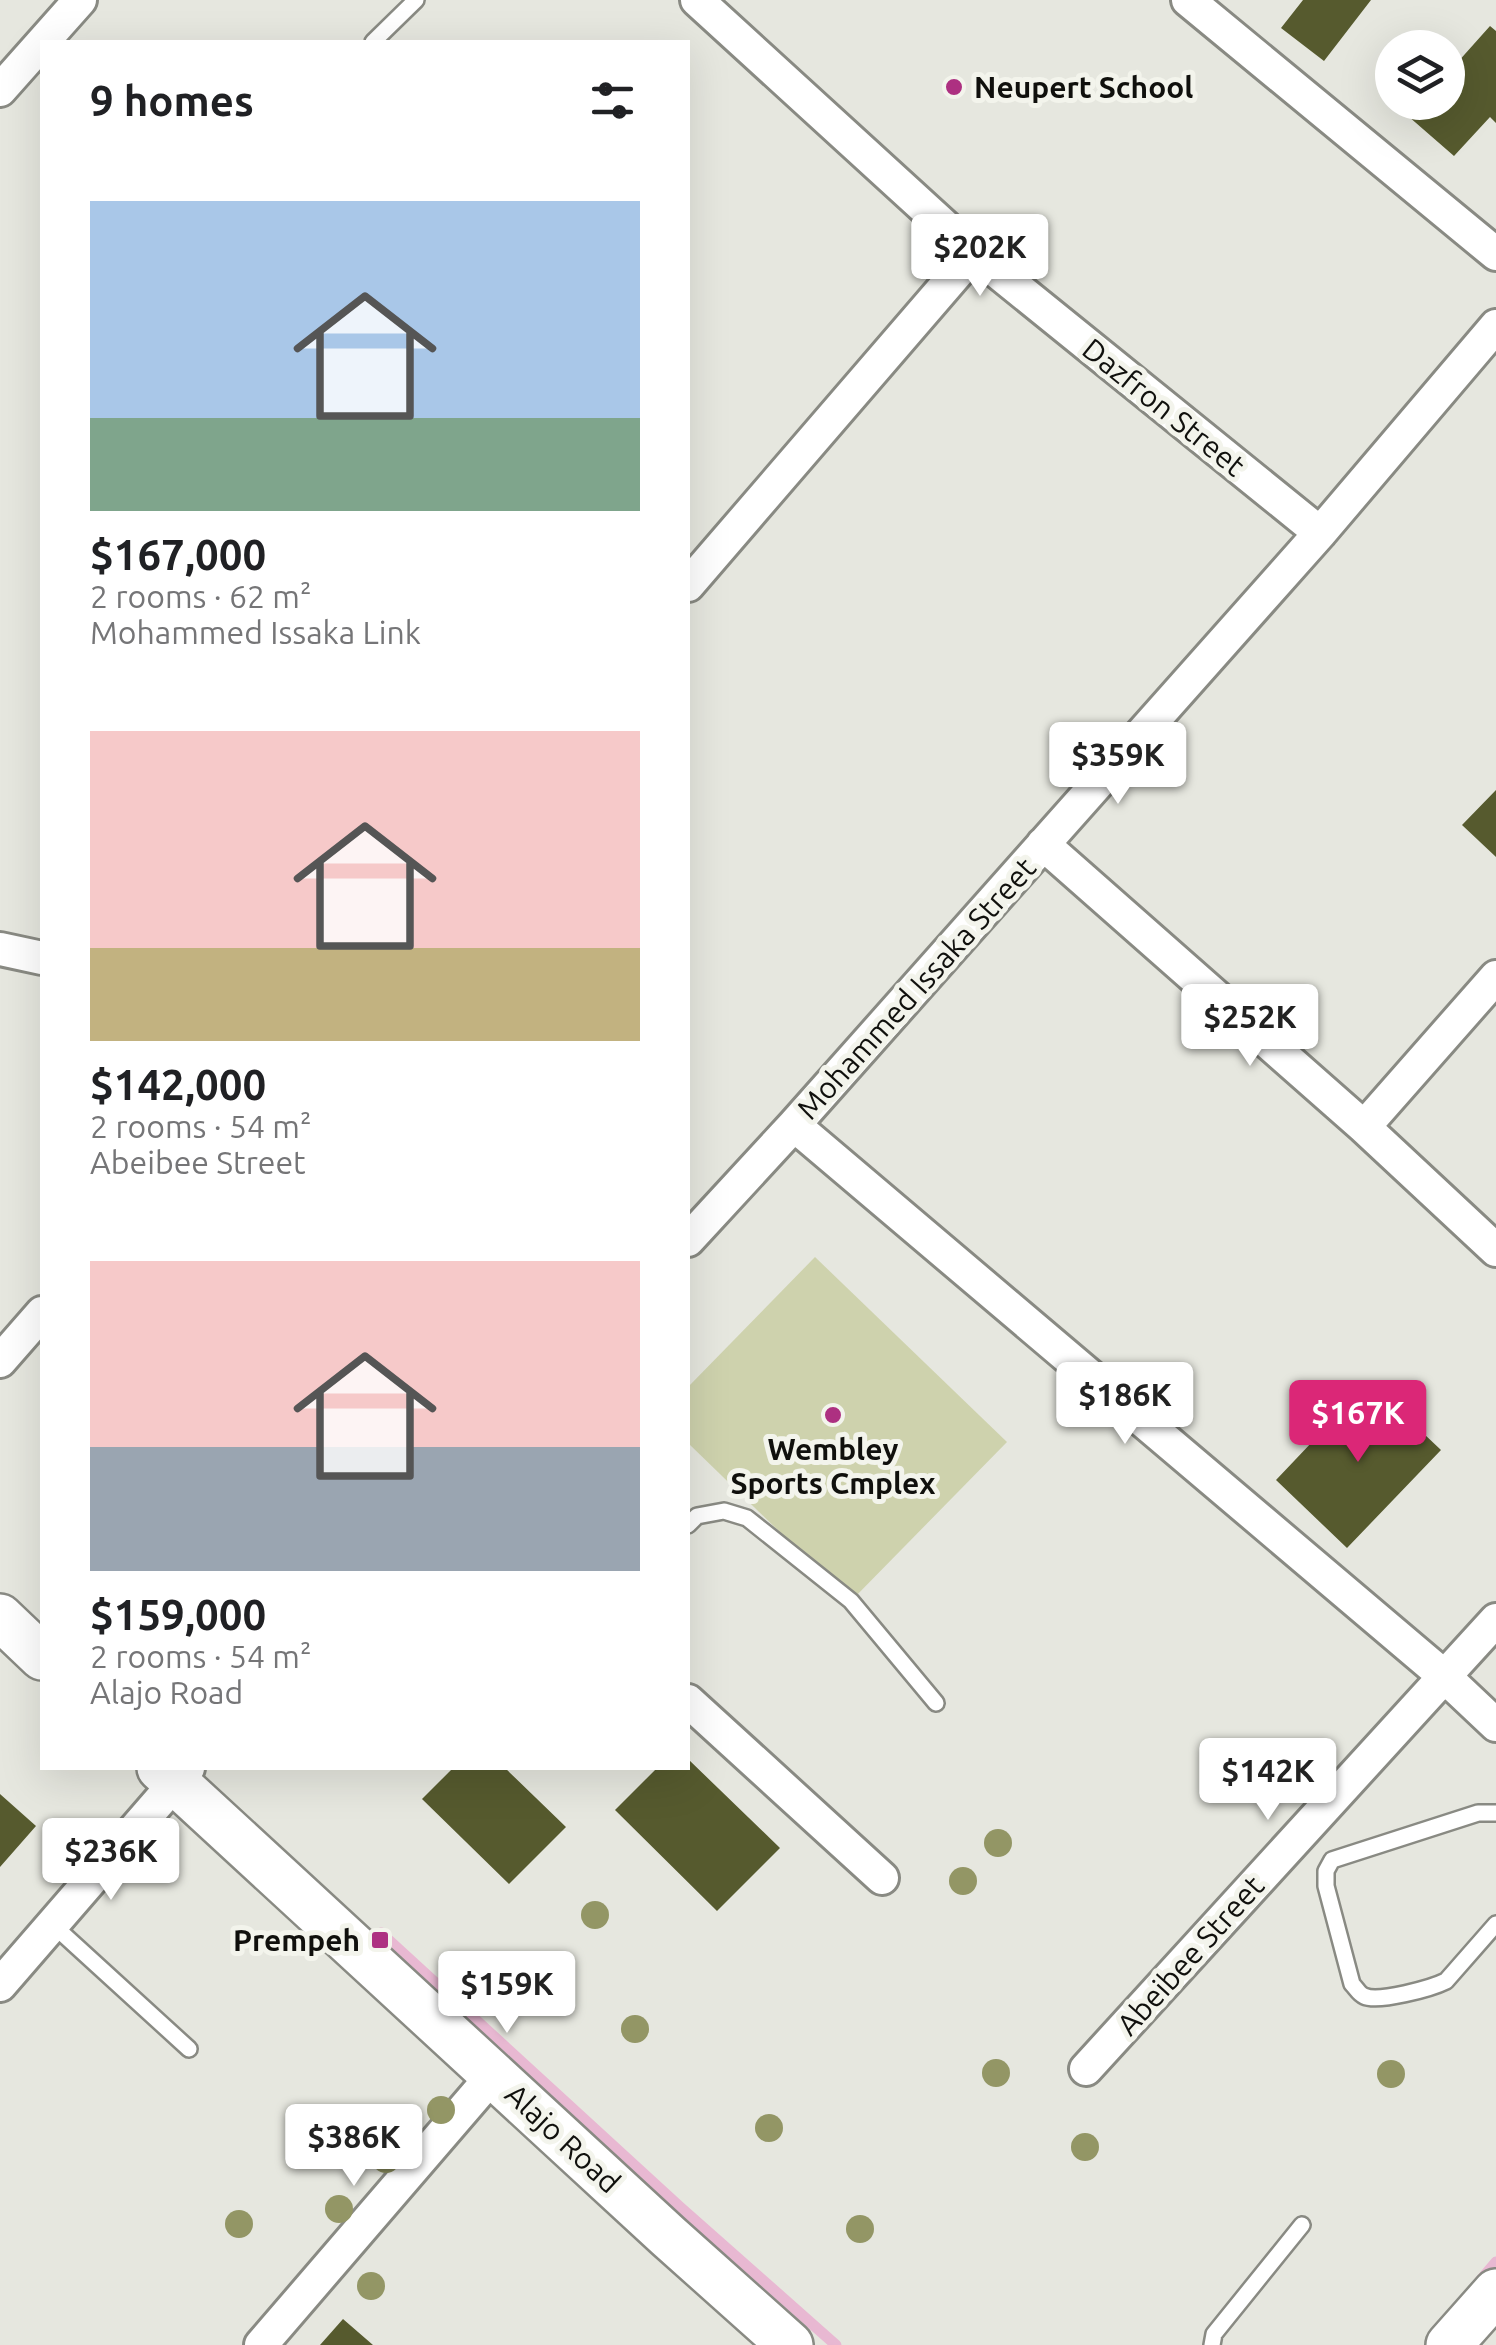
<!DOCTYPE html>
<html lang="en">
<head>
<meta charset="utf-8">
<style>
  :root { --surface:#fff; --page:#f2f2f2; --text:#202124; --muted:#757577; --accent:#db2777 }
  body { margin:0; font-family:Ubuntu,sans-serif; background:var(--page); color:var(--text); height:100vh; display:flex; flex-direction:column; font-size:38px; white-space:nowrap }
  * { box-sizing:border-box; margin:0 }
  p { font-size:32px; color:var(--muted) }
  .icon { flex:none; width:55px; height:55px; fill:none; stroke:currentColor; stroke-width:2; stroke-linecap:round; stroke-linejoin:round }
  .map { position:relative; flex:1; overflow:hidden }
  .side { position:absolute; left:40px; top:40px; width:650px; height:1730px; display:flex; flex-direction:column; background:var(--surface); border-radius:0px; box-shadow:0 10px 40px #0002 }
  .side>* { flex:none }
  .controls { position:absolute; left:1375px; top:30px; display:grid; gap:20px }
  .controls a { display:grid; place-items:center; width:90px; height:90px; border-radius:50%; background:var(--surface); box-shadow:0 10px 40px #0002; font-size:50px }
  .price { position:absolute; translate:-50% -85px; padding:0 22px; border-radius:10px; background:#fff; color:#222; font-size:32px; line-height:65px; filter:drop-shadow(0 2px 5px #0008) }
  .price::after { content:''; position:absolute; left:50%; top:60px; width:30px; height:22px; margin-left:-15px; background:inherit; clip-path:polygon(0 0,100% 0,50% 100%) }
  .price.current { background:var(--accent); color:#fff }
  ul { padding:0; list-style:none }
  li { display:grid; align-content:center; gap:20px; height:530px; padding:0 50px }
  li span { display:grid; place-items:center; height:310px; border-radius:0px; color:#555 }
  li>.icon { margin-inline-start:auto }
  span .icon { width:180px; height:180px; fill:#fffc; stroke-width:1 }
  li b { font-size:42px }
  h2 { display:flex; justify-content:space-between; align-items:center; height:120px; padding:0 50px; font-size:42px }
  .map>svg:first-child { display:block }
  .green { fill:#ced2ad }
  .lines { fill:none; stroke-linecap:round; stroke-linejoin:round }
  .stream { stroke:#e8b8d2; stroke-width:11 }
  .building { fill:#565a2e }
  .lane-casing { stroke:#898a83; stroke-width:20 }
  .street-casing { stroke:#898a83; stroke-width:38 }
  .secondary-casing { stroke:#898a83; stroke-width:50 }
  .lane { stroke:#fff; stroke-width:15 }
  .street { stroke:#fff; stroke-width:32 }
  .secondary { stroke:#fff; stroke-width:45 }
  .tree { fill:#939665 }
  .poi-dot { fill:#ad3081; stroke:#f3f4ec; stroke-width:4 }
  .labels { text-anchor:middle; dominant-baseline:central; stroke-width:10; stroke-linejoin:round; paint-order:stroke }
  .poi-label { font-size:30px; font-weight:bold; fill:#10100d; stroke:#f3f4ec; text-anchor:start }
  .street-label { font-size:30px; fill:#10100d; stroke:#f3f4ec }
</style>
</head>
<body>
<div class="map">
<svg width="1496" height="2345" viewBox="0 0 1496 2345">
  <rect width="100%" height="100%" fill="#e6e7df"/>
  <!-- green -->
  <path class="green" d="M815 1257 1007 1442 851 1601 688 1443V1387Z"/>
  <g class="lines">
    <!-- stream -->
    <path class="stream" d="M381 1933 680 2207 836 2345
      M1479 2282 1496 2262"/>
  </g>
  <!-- building -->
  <path class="building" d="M1303 0H1371L1324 61 1281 28Z
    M1490 26 1496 31V123L1490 117 1454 156 1408 116 1421 102H1448V73Z
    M1496 790V857L1462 825Z
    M1369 1382 1441 1450 1347 1548 1276 1480Z
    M688 1759 780 1848 717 1911 615 1810 657 1768H688Z
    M453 1768H505L566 1827 509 1884 422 1799Z
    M0 1794 36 1826 0 1867Z
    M343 2319 373 2345H320Z"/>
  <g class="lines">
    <defs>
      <path id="lane" d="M373 42 416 0
        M688 1525 697 1516 724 1511 747 1518 851 1601 936 1703
        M1496 1813H1478L1332 1860 1326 1871V1886L1352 1984C1356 1988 1359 1994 1364 1996 1378 2003 1432 1988 1446 1981L1496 1924
        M52 1924 189 2049
        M1212 2345 1214 2334 1302 2225"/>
      <path id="street" d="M697 0 974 253 1320 533
        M1188 0 1496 254
        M0 90 80 0
        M688 585 974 253
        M1043 844 1364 1127 1496 1250
        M0 949 42 958
        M794 1125 1444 1676 1496 1725
        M1364 1127 1496 977
        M688 1240 794 1125 1320 533 1496 326
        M0 1361 42 1313
        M688 1701 882 1878
        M0 1985 188 1768
        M1086 2069 1496 1620
        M261 2345 494 2074"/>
      <path id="secondary" d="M0 1617 42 1657
        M160 1768 668 2236 790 2345
        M1449 2345 1496 2292"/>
    </defs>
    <!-- lane casing -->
    <use href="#lane" class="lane-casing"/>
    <!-- street casing -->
    <use href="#street" class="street-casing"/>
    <!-- secondary casing -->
    <use href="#secondary" class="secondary-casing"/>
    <!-- lane -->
    <use href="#lane" class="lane"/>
    <!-- street -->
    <use href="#street" class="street"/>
    <!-- secondary -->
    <use href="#secondary" class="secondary"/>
  </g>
  <!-- trees -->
  <g class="tree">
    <circle cx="998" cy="1843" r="14"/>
    <circle cx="963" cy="1881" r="14"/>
    <circle cx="595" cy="1915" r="14"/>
    <circle cx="635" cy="2029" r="14"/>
    <circle cx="996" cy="2073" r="14"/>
    <circle cx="1391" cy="2074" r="14"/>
    <circle cx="441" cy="2110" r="14"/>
    <circle cx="769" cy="2128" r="14"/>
    <circle cx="1085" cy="2147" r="14"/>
    <circle cx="386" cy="2159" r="14"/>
    <circle cx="339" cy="2209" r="14"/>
    <circle cx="239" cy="2224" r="14"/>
    <circle cx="860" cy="2229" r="14"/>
    <circle cx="371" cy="2286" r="14"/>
  </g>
  <!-- markers -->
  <g class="poi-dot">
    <circle cx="954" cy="87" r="10"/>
    <circle cx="833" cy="1415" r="10"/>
    <rect x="370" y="1930" width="20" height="20" rx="5"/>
  </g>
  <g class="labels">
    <!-- poi labels -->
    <g class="poi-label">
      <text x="974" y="87">Neupert School</text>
      <text x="833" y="1449" text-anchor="middle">Wembley<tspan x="833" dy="34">Sports Cmplex</tspan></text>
      <text x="360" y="1940" text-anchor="end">Prempeh</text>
    </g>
    <!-- street labels -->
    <g class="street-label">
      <text transform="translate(1164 407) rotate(39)">Dazfron Street</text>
      <text transform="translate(916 988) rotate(-48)">Mohammed Issaka Street</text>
      <text transform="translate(1190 1955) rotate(-48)">Abeibee Street</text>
      <text transform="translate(563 2138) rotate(43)">Alajo Road</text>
    </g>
  </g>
</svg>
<div class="controls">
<a><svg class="icon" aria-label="layers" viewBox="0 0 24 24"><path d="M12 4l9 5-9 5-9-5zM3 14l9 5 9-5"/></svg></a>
</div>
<b class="price" style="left:980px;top:299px">$202K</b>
<b class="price" style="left:1118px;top:807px">$359K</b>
<b class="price" style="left:1250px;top:1069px">$252K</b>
<b class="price" style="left:1125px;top:1447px">$186K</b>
<b class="price current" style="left:1358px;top:1465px">$167K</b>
<b class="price" style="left:1268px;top:1823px">$142K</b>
<b class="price" style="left:111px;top:1903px">$236K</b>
<b class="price" style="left:507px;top:2036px">$159K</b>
<b class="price" style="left:354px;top:2189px">$386K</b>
<section class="side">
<h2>9 homes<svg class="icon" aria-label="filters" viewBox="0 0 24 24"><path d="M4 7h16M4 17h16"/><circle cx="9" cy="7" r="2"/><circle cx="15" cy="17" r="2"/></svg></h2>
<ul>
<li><span style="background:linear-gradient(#a9c7e8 70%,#7fa58c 0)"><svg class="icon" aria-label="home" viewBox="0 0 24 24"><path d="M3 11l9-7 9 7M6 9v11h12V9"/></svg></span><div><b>$167,000</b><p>2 rooms · 62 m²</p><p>Mohammed Issaka Link</p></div></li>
<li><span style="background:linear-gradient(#f6c9c9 70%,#c2b280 0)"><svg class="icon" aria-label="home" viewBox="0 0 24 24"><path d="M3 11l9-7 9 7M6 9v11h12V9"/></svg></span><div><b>$142,000</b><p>2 rooms · 54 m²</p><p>Abeibee Street</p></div></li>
<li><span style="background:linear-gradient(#f6c9c9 60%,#9aa5b1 0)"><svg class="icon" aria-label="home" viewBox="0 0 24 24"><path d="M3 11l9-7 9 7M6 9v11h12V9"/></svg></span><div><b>$159,000</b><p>2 rooms · 54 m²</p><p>Alajo Road</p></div></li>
</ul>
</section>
</div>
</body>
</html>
